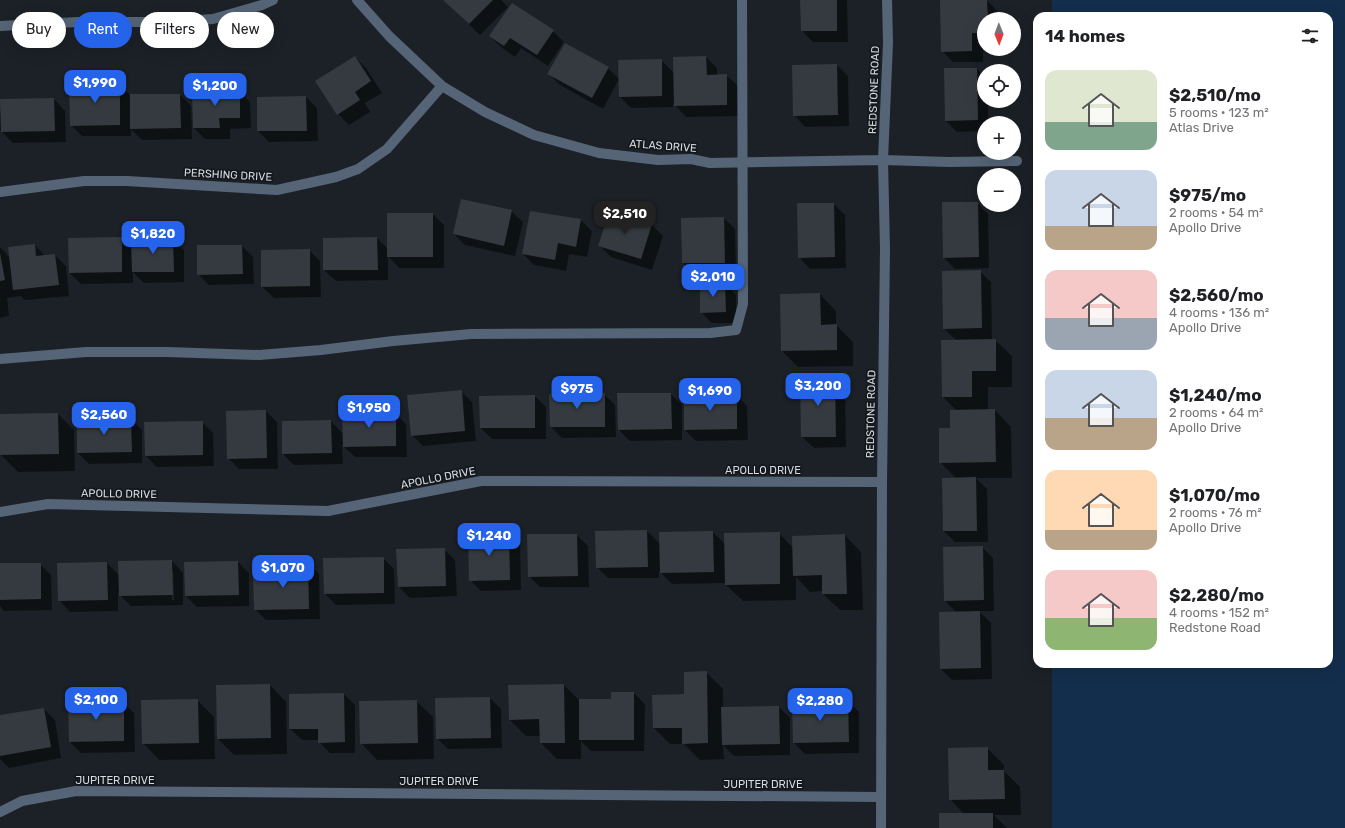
<!DOCTYPE html>
<html lang="en">
<head>
<meta charset="utf-8">
<style>
  :root { --surface:#fff; --page:#f2f2f2; --text:#202124; --muted:#757577; --accent:#2563eb }
  body { margin:0; font-family:Rubik,sans-serif; background:var(--page); color:var(--text); height:100vh; display:flex; flex-direction:column; font-size:15px; white-space:nowrap }
  * { box-sizing:border-box; margin:0 }
  p { font-size:13px; color:var(--muted) }
  .icon { flex:none; width:22px; height:22px; fill:none; stroke:currentColor; stroke-width:2; stroke-linecap:round; stroke-linejoin:round }
  .map { position:relative; flex:1; overflow:hidden }
  .side { position:absolute; left:1033px; top:12px; width:300px; height:656px; display:flex; flex-direction:column; background:var(--surface); border-radius:12px; box-shadow:0 4px 16px #0002 }
  .side>* { flex:none }
  .guide { position:absolute; left:12px; top:12px; width:380px; height:36px; display:flex; gap:8px }
  .needle { width:26px; rotate:179deg }
  .tools { position:absolute; left:977px; top:12px; display:grid; gap:8px }
  .tools a { display:grid; place-items:center; width:44px; height:44px; border-radius:50%; background:var(--surface); box-shadow:0 4px 16px #0002; font-size:20px }
  .price { position:absolute; translate:-50% -34px; padding:0 9px; border-radius:8px; background:var(--accent); color:#fff; font-size:13px; line-height:26px; filter:drop-shadow(0 1px 2px #0008) }
  .price::after { content:''; position:absolute; left:50%; top:24px; width:12px; height:9px; margin-left:-6px; background:inherit; clip-path:polygon(0 0,100% 0,50% 100%) }
  .price.current { background:#222; color:#fff }
  ul { padding:0; list-style:none }
  li { display:flex; align-items:center; gap:12px; height:100px; padding:0 12px }
  li span { display:grid; place-items:center; flex:none; width:112px; height:80px; border-radius:12px; color:#555 }
  li>.icon { margin-inline-start:auto }
  span .icon { width:48px; height:48px; fill:#fffc; stroke-width:1 }
  li b { font-size:17px }
  h2 { display:flex; justify-content:space-between; align-items:center; height:48px; padding:0 12px; font-size:17px }
  .pill { padding:0 14px; border-radius:18px; background:var(--surface); box-shadow:0 4px 16px #0002; font-size:14px; line-height:36px }
  .pill.current { background:var(--accent); color:#fff }
  .map>svg:first-child { display:block }
  .green { fill:#132e4c }
  .shadow { fill:#0007; fill-rule:evenodd }
  .building { fill:#353a40 }
  .lines { fill:none; stroke-linecap:round; stroke-linejoin:round }
  .lane { stroke:#556577; stroke-width:10 }
  .street { stroke:#556577; stroke-width:10 }
  .labels { text-anchor:middle; dominant-baseline:central; stroke-width:3.5; stroke-linejoin:round; paint-order:stroke }
  .street-label { font-size:11px; fill:#d7dade; stroke:#13181d }
</style>
</head>
<body>
<div class="map">
<svg width="1345" height="828" viewBox="0 0 1345 828">
  <rect width="100%" height="100%" fill="#1c2127"/>
  <!-- green -->
  <path class="green" d="M1052 0H1345V828H1052V664H1329V16H1052Z"/>
  <!-- shadow -->
  <path class="shadow" d="M444 0H501L508 7 480 35Z
    M801 0H847L848 42H813L802 31Z
    M987 0 998 12V19H984L983 62H953L942 51Z
    M553 31 564 42 548 66 521 48 515 57 501 47 490 36Z
    M565 44 608 68 619 79 661 60 674 73 706 57 717 68V75H726L738 86V116L686 117 673 103V107L631 108 620 97 619 79 603 109 560 85 549 74Z
    M355 57 366 68 382 93 365 103 370 112 349 125 338 114Z
    M837 65 848 76 849 126 805 127 794 115Z
    M977 69 984 76V101H988V123H984V131L957 132 946 121Z
    M119 84 130 95H180L191 106 192 139 142 140 131 129V136H82L71 125Z
    M239 91 250 102 251 128 230 129V139H205L194 128Z
    M306 97 317 108 318 141 269 142 258 131V98Z
    M54 99 65 111 66 142 13 143 0 130V110L1 112Z
    M977 203 988 214 989 268 955 269 944 258Z
    M834 204 845 215 846 268 810 269 799 257Z
    M511 211 523 222 515 256 465 245 454 234Z
    M433 214 444 225V268H399L388 256V280L336 281 324 270V239L377 238 388 249Z
    M724 218 735 229 736 273 694 274 683 263Z
    M581 220 592 231 587 257 569 254 566 271 534 265 523 254Z
    M652 225 663 236 652 270 611 257 600 246Z
    M121 238 132 250 173 239 184 250V282L144 283 133 272V283L81 284 70 273Z
    M35 245 45 256 55 255 66 266 69 296 25 300 21 296 7 298 9 316 0 318V247L10 258Z
    M198 246H242L253 257 254 284 209 285 198 274Z
    M309 250 320 261 321 297 274 298 262 287Z
    M980 271 991 282 992 340H995L1012 356V387H988V411L995 410 1011 427 1012 478H976L987 489 988 542H955L944 531 943 478H956L940 462 957 411 943 397 956 340 944 329Z
    M725 283 736 295V323H712L701 312Z
    M820 294 836 311V325L853 342V366L798 367 782 351Z
    M834 378 845 389 846 447 814 448 802 437Z
    M461 391 472 402 476 441 423 446 412 435Z
    M604 394 615 405 616 437 562 438 551 427Z
    M671 394 682 405V440L630 441 619 430Z
    M736 395 747 406 748 440 696 441 685 430Z
    M535 396 546 407V439H492L481 428 480 397Z
    M266 411 277 422 278 469H239L228 458Z
    M395 413 406 424 407 457H355L342 445 343 464 294 465 283 454 331 421 343 434Z
    M58 414 74 430 75 471 18 472 1 455 0 415Z
    M131 419 142 430V463L89 464 78 453Z
    M202 422 213 433 214 466 157 467 146 456 145 423Z
    M647 531 660 544 713 532 726 545 779 533 793 548 845 535 861 552 863 610H840L823 594V591L810 592 796 577V600L743 601 726 585V583L672 584 659 571V578H608L597 567Z
    M509 534 520 545 521 590 481 591 470 580Z
    M577 535 588 546 589 587H540L529 576Z
    M982 547 993 558 994 611H979L991 623 992 679 952 680 941 669 956 612 945 601Z
    M444 549 455 560 457 596 410 598 399 587Z
    M383 558 394 569 395 604 336 605 325 594Z
    M172 561 183 573V605L131 606 118 593V611L70 612 59 600 107 563 120 576ZM171 571H173L174 600H172Z
    M238 562 249 573V606L197 607 186 596Z
    M308 563 319 574 320 619 266 620 255 609 284 576Z
    M0 564H40L51 575 52 610 4 611 0 606Z
    M706 672 723 689V708L779 707 790 718V755L734 756 723 745 724 759 700 760 684 744H670L654 728Z
    M270 685 286 702 287 754 234 755 218 739Z
    M564 685 580 701 612 700 634 693 645 704 644 751H591L581 741V759H557L541 743V736H526L510 720Z
    M344 694 355 705V753H330L319 742V740H302L290 729Z
    M490 698 501 709 502 748 448 749 437 738Z
    M197 700 214 717 215 759 159 760 143 743Z
    M416 701 433 717 434 759 377 760 361 743Z
    M848 701 859 712V753L805 754 794 743Z
    M123 702 134 713 135 752 81 753 70 742 69 703Z
    M44 709 55 720 61 758 9 768 0 759V717Z
    M987 748 1004 765V771L1020 787 1021 815H994L1007 828H940L964 814 950 799Z"/>
  <!-- building -->
  <path class="building" d="M443 0H493L469 24Z
    M800 0H837V31H801Z
    M940 0H987L988 19H984V33H972V51L941 52Z
    M512 3 554 30 537 55 510 38 504 46 489 36Z
    M565 43 609 67 592 98 547 74Z
    M355 56 371 81 355 92 360 100 337 115 315 81Z
    M706 56 707 75 727 74V105L674 106 673 57Z
    M662 59V96L619 97 618 60Z
    M837 64 838 115 793 116 792 65Z
    M944 68H977L978 120 945 121Z
    M120 83V125L70 126 69 84Z
    M240 90V118H219L220 128H193L192 91Z
    M130 94H180L181 128 130 129Z
    M306 96 307 131H257V97Z
    M54 98 55 131 1 132 0 99Z
    M461 199 512 210 504 246 453 234Z
    M942 202H978L979 257 943 258Z
    M797 203H834L835 257 798 258Z
    M610 210 652 224 641 259 598 246Z
    M530 211 581 219 576 247 558 243 555 260 522 254Z
    M387 213H433V257H387Z
    M724 217 725 263H682L681 218Z
    M122 237V272L69 273 68 238Z
    M377 237 378 270H323V238Z
    M173 238 174 272H132L131 239Z
    M35 244 36 256 55 254 59 285 13 290 8 247Z
    M197 245H242L243 274 197 275Z
    M310 249V286L261 287V250Z
    M0 253 5 280 0 281Z
    M981 270 982 328 943 329 942 271Z
    M725 282 726 312 700 313V283Z
    M820 293 821 325 837 324V350L781 351 780 294Z
    M996 339V371H972V397H942L941 340Z
    M835 377 836 437H801L800 378Z
    M462 390 465 431 411 436 407 395Z
    M605 393V427H550L549 394Z
    M617 393H671L672 429 618 430Z
    M737 394V429L684 430V395Z
    M535 395V428H480L479 396Z
    M995 409 996 462 939 463V428H950V410Z
    M266 410 267 458 227 459 226 411Z
    M396 412V446L343 447 342 413Z
    M58 413 59 454 0 455V414Z
    M131 418 132 452 77 453V419Z
    M331 420 332 453 282 454V421Z
    M203 421V455L145 456 144 422Z
    M976 477 977 531H943L942 478Z
    M647 530 648 567 596 568 595 531Z
    M713 531 714 572 660 573 659 532Z
    M780 532V584L725 585 724 533Z
    M509 533 510 580 469 581 468 534Z
    M527 534H577L578 576 528 577Z
    M845 534 847 594H822V575L793 576 792 536Z
    M983 546 984 600 944 601 943 547Z
    M445 548 446 586 398 587 396 549Z
    M384 557V593L324 594 323 558Z
    M172 560 173 595 119 596 118 561Z
    M238 561 239 595 185 596 184 562Z
    M107 562 108 600 58 601 57 563Z
    M283 562H308L309 609 254 610 253 576 283 575Z
    M0 563H41V599L0 600Z
    M980 611 981 668 940 669 939 612Z
    M707 671 708 743 682 744V728H653L652 695 684 694V672Z
    M270 684 271 738 217 739 216 685Z
    M564 684 565 743H540L539 719 509 720 508 685Z
    M611 692H634V740H579V699H611Z
    M344 693 345 742 318 743V729H289V694Z
    M490 697 491 738 436 739 435 698Z
    M198 699 199 743 142 744 141 700Z
    M417 700 418 743 360 744 359 701Z
    M848 700 849 742 793 743 792 701Z
    M124 701V741L69 742 68 702Z
    M779 706 780 744 722 745 721 707Z
    M44 708 51 747 0 756V715Z
    M988 747V770H1004L1005 799 949 800 948 748Z
    M939 813H993V828H939Z"/>
  <g class="lines">
    <!-- lane -->
    <path class="lane" d="M0 26 78 22H170L213 19 262 5 273 0
      M0 359 86 352H167L259 355 321 350 393 341 471 334 710 333 736 330 743 304 742 0"/>
    <!-- street -->
    <path class="street" d="M357 0 389 36 442 86 485 112 534 135 599 153 658 160 691 159 710 163 883 160 949 162 1017 161
      M0 192 84 181H127L277 190 336 177 358 169 387 149 442 86
      M0 512 48 504 328 511 481 481 882 482
      M0 812 22 801 76 791 881 797
      M881 828 882 482 885 249 883 160 888 43 887 0"/>
  </g>
  <g class="labels">
    <!-- street labels -->
    <g class="street-label">
      <text transform="translate(874 90) rotate(-88)">REDSTONE ROAD</text>
      <text transform="translate(663 146) rotate(4)">ATLAS DRIVE</text>
      <text transform="translate(228 175) rotate(3)">PERSHING DRIVE</text>
      <text transform="translate(871 414) rotate(-89)">REDSTONE ROAD</text>
      <text x="763" y="470">APOLLO DRIVE</text>
      <text transform="translate(438 478) rotate(-11)">APOLLO DRIVE</text>
      <text transform="translate(119 494) rotate(1)">APOLLO DRIVE</text>
      <text x="115" y="780">JUPITER DRIVE</text>
      <text x="439" y="781">JUPITER DRIVE</text>
      <text x="763" y="784">JUPITER DRIVE</text>
    </g>
  </g>
</svg>
<div class="tools">
<a><svg class="needle" viewBox="-14 -14 28 28"><path d="M0-13l5 13h-10z" fill="#e53935"/><path d="M0 13l5-13h-10z" fill="#757577"/></svg></a>
<a><svg class="icon" aria-label="locate" viewBox="0 0 24 24"><circle cx="12" cy="12" r="6"/><path d="M12 2v4M12 18v4M2 12h4M18 12h4"/></svg></a>
<a>+</a>
<a>−</a>
</div>
<b class="price" style="left:95px;top:104px">$1,990</b>
<b class="price" style="left:215px;top:107px">$1,200</b>
<b class="price current" style="left:625px;top:235px">$2,510</b>
<b class="price" style="left:153px;top:255px">$1,820</b>
<b class="price" style="left:713px;top:298px">$2,010</b>
<b class="price" style="left:818px;top:407px">$3,200</b>
<b class="price" style="left:577px;top:410px">$975</b>
<b class="price" style="left:710px;top:412px">$1,690</b>
<b class="price" style="left:369px;top:429px">$1,950</b>
<b class="price" style="left:104px;top:436px">$2,560</b>
<b class="price" style="left:489px;top:557px">$1,240</b>
<b class="price" style="left:283px;top:589px">$1,070</b>
<b class="price" style="left:96px;top:721px">$2,100</b>
<b class="price" style="left:820px;top:722px">$2,280</b>
<div class="guide">
<a class="pill">Buy</a>
<a class="pill current">Rent</a>
<a class="pill">Filters</a>
<a class="pill">New</a>
</div>
<section class="side">
<h2>14 homes<svg class="icon" aria-label="filters" viewBox="0 0 24 24"><path d="M4 7h16M4 17h16"/><circle cx="9" cy="7" r="2"/><circle cx="15" cy="17" r="2"/></svg></h2>
<ul>
<li><span style="background:linear-gradient(#dfe7d0 65%,#7fa58c 0)"><svg class="icon" aria-label="home" viewBox="0 0 24 24"><path d="M3 11l9-7 9 7M6 9v11h12V9"/></svg></span><div><b>$2,510/mo</b><p>5 rooms · 123 m²</p><p>Atlas Drive</p></div></li>
<li><span style="background:linear-gradient(#c9d6e8 70%,#b9a48a 0)"><svg class="icon" aria-label="home" viewBox="0 0 24 24"><path d="M3 11l9-7 9 7M6 9v11h12V9"/></svg></span><div><b>$975/mo</b><p>2 rooms · 54 m²</p><p>Apollo Drive</p></div></li>
<li><span style="background:linear-gradient(#f6c9c9 60%,#9aa5b1 0)"><svg class="icon" aria-label="home" viewBox="0 0 24 24"><path d="M3 11l9-7 9 7M6 9v11h12V9"/></svg></span><div><b>$2,560/mo</b><p>4 rooms · 136 m²</p><p>Apollo Drive</p></div></li>
<li><span style="background:linear-gradient(#c9d6e8 60%,#b9a48a 0)"><svg class="icon" aria-label="home" viewBox="0 0 24 24"><path d="M3 11l9-7 9 7M6 9v11h12V9"/></svg></span><div><b>$1,240/mo</b><p>2 rooms · 64 m²</p><p>Apollo Drive</p></div></li>
<li><span style="background:linear-gradient(#ffd9b3 75%,#b9a48a 0)"><svg class="icon" aria-label="home" viewBox="0 0 24 24"><path d="M3 11l9-7 9 7M6 9v11h12V9"/></svg></span><div><b>$1,070/mo</b><p>2 rooms · 76 m²</p><p>Apollo Drive</p></div></li>
<li><span style="background:linear-gradient(#f6c9c9 60%,#8fb573 0)"><svg class="icon" aria-label="home" viewBox="0 0 24 24"><path d="M3 11l9-7 9 7M6 9v11h12V9"/></svg></span><div><b>$2,280/mo</b><p>4 rooms · 152 m²</p><p>Redstone Road</p></div></li>
</ul>
</section>
</div>
</body>
</html>
